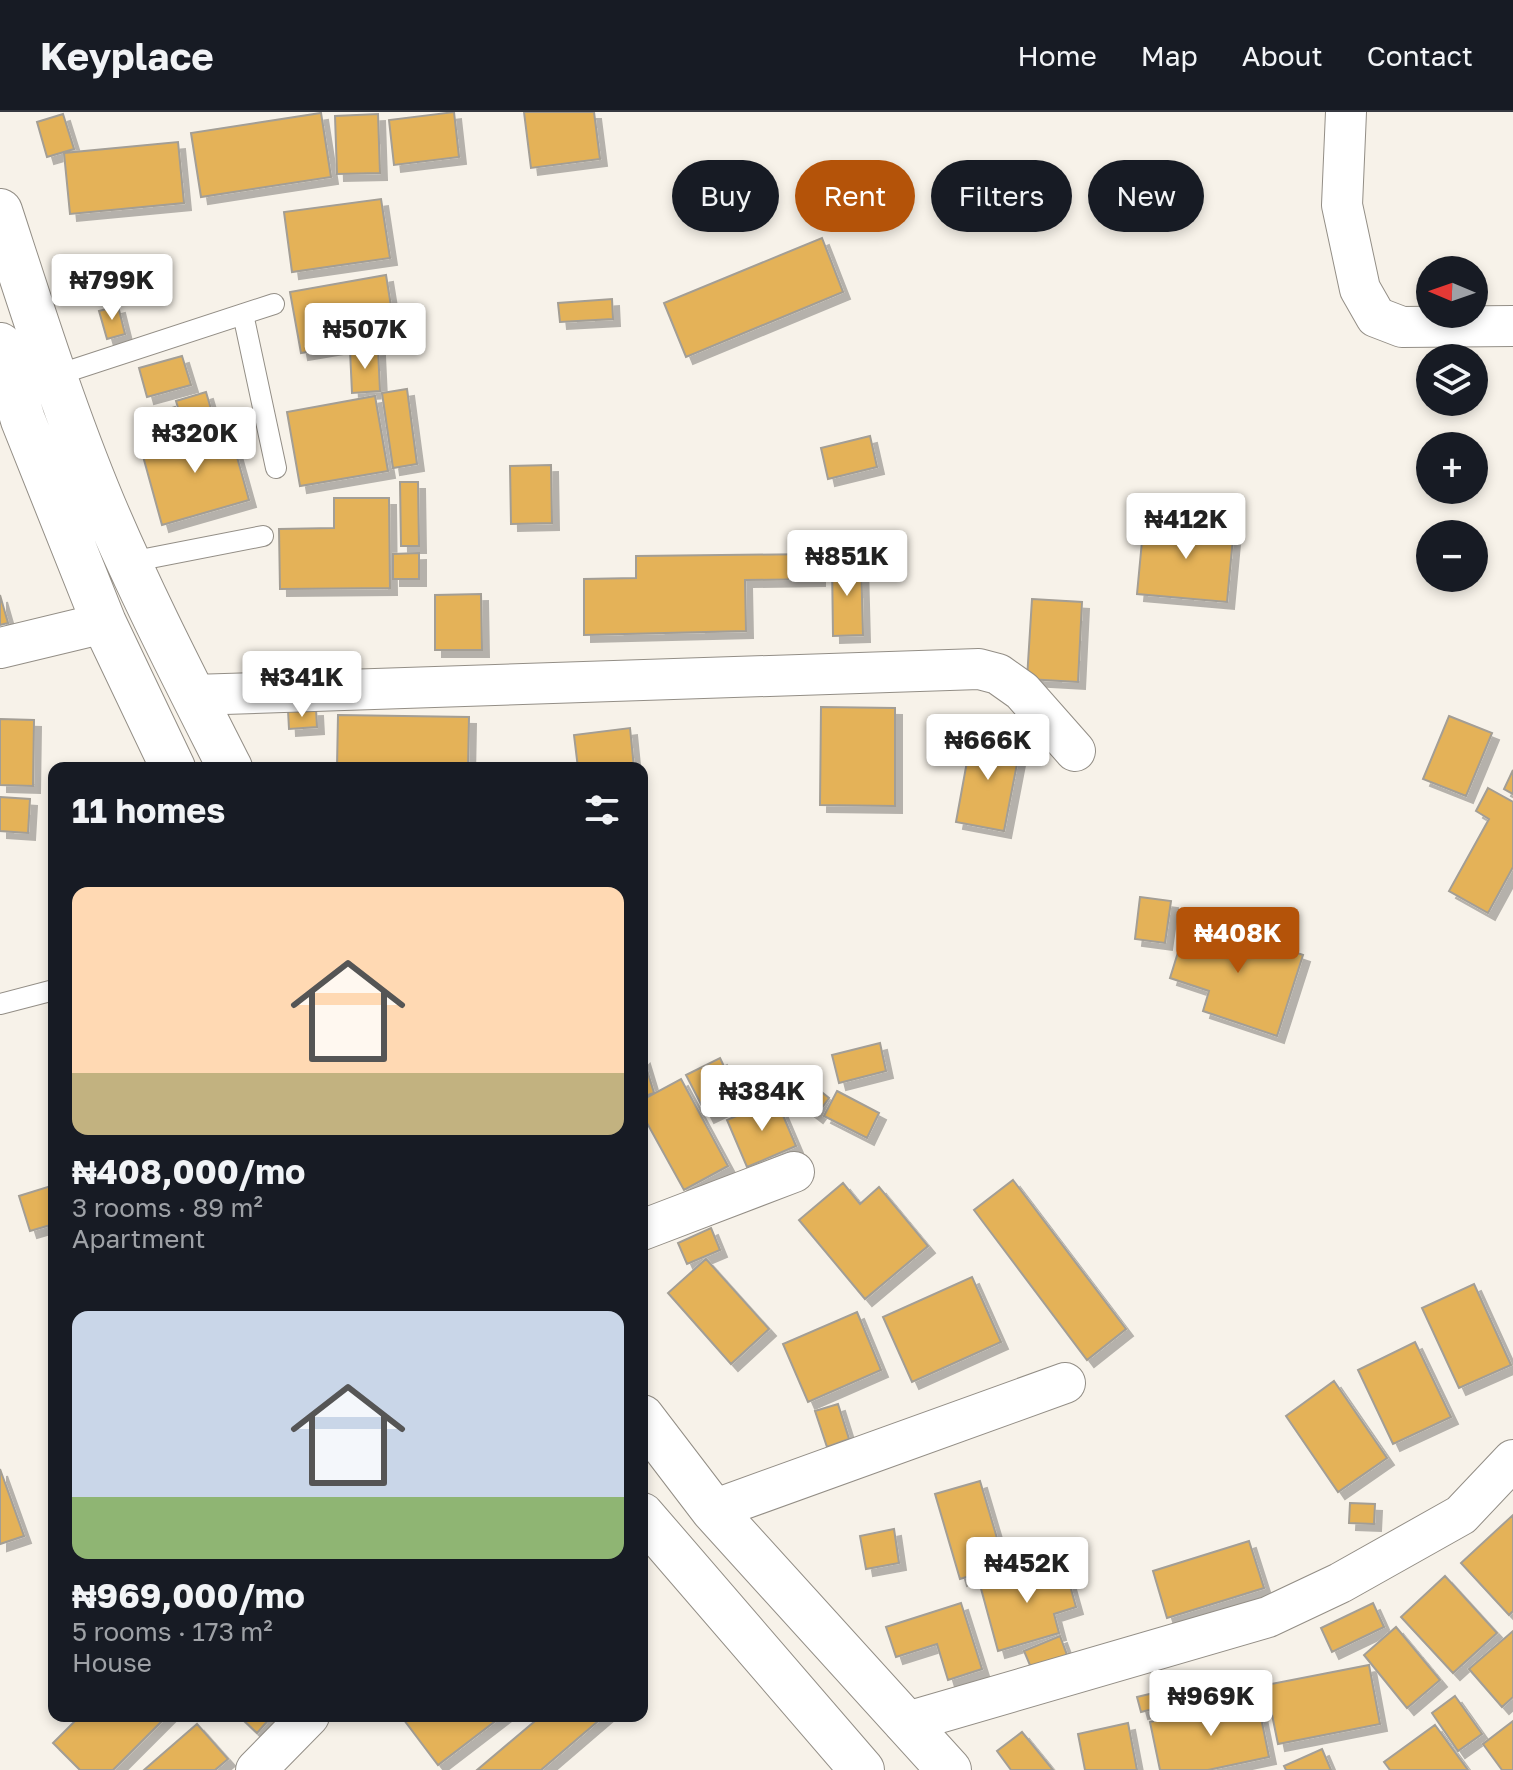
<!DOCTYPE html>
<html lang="en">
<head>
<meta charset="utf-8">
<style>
  :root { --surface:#171b24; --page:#20242c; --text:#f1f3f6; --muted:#9ea1a6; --line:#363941; --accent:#b45309 }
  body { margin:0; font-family:"Golos Text",sans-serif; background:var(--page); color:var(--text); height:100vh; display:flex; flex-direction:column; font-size:30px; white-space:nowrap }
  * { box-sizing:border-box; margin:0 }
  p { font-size:26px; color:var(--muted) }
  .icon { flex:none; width:44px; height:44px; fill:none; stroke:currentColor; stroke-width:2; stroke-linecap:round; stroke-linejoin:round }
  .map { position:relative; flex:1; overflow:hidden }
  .sheet { position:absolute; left:48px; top:650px; width:600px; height:960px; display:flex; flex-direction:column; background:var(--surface); border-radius:16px; box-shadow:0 4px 12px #0003 }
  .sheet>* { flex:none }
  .top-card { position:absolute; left:672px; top:48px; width:720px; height:72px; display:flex; gap:16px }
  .needle { width:52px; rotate:272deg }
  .tools { position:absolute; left:1416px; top:144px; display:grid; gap:16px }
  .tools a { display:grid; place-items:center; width:72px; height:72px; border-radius:50%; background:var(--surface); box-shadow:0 4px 12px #0003; font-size:40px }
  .price { position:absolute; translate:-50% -68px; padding:0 18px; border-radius:8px; background:#fff; color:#222; font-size:26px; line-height:52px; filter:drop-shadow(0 2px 4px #0008) }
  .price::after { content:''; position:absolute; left:50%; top:48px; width:24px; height:18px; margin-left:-12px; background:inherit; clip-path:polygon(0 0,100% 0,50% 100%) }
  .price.current { background:var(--accent); color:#fff }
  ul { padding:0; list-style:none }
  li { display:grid; align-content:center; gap:16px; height:424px; padding:0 24px }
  li span { display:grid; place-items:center; height:248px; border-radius:16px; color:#555 }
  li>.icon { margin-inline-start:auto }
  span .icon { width:144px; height:144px; fill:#fffc; stroke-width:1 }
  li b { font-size:34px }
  h2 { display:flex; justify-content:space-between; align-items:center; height:96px; padding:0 24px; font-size:34px }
  .pill { padding:0 28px; border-radius:36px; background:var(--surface); box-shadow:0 4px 12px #0003; font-size:28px; line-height:72px }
  .pill.current { background:var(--accent); color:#fff }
  header { display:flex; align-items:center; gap:48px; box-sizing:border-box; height:112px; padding:0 40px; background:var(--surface); border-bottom:2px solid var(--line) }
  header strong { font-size:38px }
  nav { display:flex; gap:44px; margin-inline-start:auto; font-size:28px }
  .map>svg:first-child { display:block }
  .building { fill:#e4b259; stroke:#a39e95; stroke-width:2; filter:url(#shadow) }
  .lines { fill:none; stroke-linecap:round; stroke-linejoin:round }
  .lane-casing { stroke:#938e86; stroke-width:22 }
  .street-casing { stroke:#938e86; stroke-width:42 }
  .secondary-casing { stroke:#938e86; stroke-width:46 }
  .lane { stroke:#fff; stroke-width:20 }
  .street { stroke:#fff; stroke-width:40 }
  .secondary { stroke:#fff; stroke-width:44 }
</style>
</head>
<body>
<header>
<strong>Keyplace</strong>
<nav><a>Home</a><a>Map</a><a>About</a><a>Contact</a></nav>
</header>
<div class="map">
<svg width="1513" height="1658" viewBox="0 0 1513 1658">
  <defs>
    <filter id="shadow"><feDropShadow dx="7" dy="7" stdDeviation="0" flood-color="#0004"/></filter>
  </defs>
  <rect width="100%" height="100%" fill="#f7f2e9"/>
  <!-- building -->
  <path class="building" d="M454 0 459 45 394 53 389 8Z
    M524 0H594L600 47 531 56Z
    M321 1 331 65 201 85 191 21Z
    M63 2 74 37 47 45 37 10Z
    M378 2 380 61 337 62 335 4Z
    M178 30 184 91 70 102 64 41Z
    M381 87 390 146 292 160 284 100Z
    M822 126 843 180 686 245 664 191Z
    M386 163 396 225 301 241 290 180Z
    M612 187 613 207 560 210 558 191Z
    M118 194 125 222 107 227 99 199Z
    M378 237 380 279 352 281 350 238Z
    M182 244 191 273 147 285 139 256Z
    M407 277 417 352 393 356 382 281Z
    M206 280 216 314 186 323 176 289Z
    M375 284 388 359 300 374 287 300Z
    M175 295 182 321 160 326 153 302Z
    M228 313 249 388 162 413 141 337Z
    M870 324 877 355 828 367 821 336Z
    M551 353 552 411 511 412 510 354Z
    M400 370H418L419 434H401Z
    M334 386H389L390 476 280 477 279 417 334 416Z
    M1144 408 1234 415 1227 490 1137 482Z
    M419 441V467H393V442Z
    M818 442V467L745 468 746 519 584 523V467L636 466V444Z
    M861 448 863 523 833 524 832 449Z
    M481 482 482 538H435V483Z
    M0 483 8 511 0 513Z
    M1032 487 1082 490 1078 570 1027 567Z
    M821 595 895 596V694L820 693Z
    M316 597 317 615 289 617 288 598Z
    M338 603 469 605 468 656H337Z
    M1449 604 1492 621 1466 684 1423 667Z
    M0 607 34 608 33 674 0 673Z
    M630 616 634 656H578L574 623Z
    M972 622 1021 631 1004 719 956 710Z
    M1513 658V682L1504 677Z
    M1488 676 1513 690V755L1488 801 1449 779 1489 707 1476 699Z
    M0 685 30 687 28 721 0 719Z
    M1140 785 1171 789 1165 831 1135 827Z
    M1189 805 1303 843 1277 924 1203 899 1209 879 1170 866Z
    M880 931 886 959 839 971 832 943Z
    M643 945 654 981 642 985V946Z
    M720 946 740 988 707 1004 686 963Z
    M681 967 728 1054 684 1078 642 1002V988Z
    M808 969 829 986 816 1004 794 987Z
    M837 979 879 1001 867 1026 824 1004Z
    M776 987 796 1034 747 1055 727 1008Z
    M1013 1068 1126 1217 1087 1248 974 1098Z
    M843 1071 860 1092 879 1075 928 1134 865 1187 799 1108Z
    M54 1073V1112L30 1119 19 1084Z
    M711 1116 720 1138 687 1152 678 1131Z
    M706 1147 769 1217 731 1252 668 1181Z
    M972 1165 1001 1230 912 1270 883 1205Z
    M1474 1172 1511 1253 1459 1276 1422 1196Z
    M857 1200 881 1258 808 1290 783 1232Z
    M1415 1230 1451 1305 1393 1332 1358 1258Z
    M1334 1269 1387 1346 1338 1380 1286 1304Z
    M838 1292 849 1327 827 1335 815 1299Z
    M0 1357 24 1424 0 1432Z
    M980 1369 1005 1453 960 1467 935 1382Z
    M1350 1391 1375 1392 1374 1412 1349 1411Z
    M1513 1403V1499L1509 1503 1461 1451Z
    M894 1417 899 1451 866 1457 860 1424Z
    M1249 1429 1264 1476 1167 1506 1153 1459Z
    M1063 1449 1076 1495 1054 1502 1059 1521 998 1539 980 1473Z
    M1445 1464 1497 1521 1453 1561 1401 1505Z
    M961 1491 982 1557 948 1568 937 1532 896 1545 886 1515Z
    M1373 1491 1384 1515 1332 1540 1321 1516Z
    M1396 1515 1440 1568 1407 1596 1364 1543Z
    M1513 1519V1585L1502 1595 1469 1557Z
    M1060 1524 1067 1543 1032 1558 1024 1539Z
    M1369 1553 1380 1612 1278 1632 1266 1573Z
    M1166 1578 1169 1593 1141 1600 1137 1585Z
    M1455 1584 1482 1622 1458 1639 1432 1601Z
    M1257 1586 1269 1645 1208 1658H1160L1150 1610Z
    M80 1604H167L113 1658H80L53 1631Z
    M239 1604H272L257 1621Z
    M401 1604H502L438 1653Z
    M541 1604H604L541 1658H477Z
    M1513 1609V1658H1502L1483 1632Z
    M1128 1611 1137 1658H1085L1078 1622Z
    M197 1612 228 1647 215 1658H144Z
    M1435 1613 1468 1658H1390L1384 1650Z
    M1022 1620 1053 1658H1011L997 1639Z
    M1322 1637 1331 1658H1286L1284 1654Z"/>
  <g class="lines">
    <defs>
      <path id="lane" d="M243 202 276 356
        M54 264 274 192
        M130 450 263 424
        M0 892 54 878"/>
      <path id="street" d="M1346 0 1342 93 1360 177 1376 205 1402 215 1513 214
        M0 536 104 511
        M193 583 979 557 998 562 1022 579 1075 639
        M642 1118 794 1060
        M713 1398 1065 1271
        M904 1611 1268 1505 1340 1471 1461 1403 1513 1348
        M256 1658 309 1604"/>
      <path id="secondary" d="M0 99C32 197 63 296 103 392 141 482 186 569 230 656
        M0 233 23 308 104 511 173 656
        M642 1305 713 1398 949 1658
        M642 1403 862 1658"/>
    </defs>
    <!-- lane casing -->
    <use href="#lane" class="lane-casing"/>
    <!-- street casing -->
    <use href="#street" class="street-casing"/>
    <!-- secondary casing -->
    <use href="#secondary" class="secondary-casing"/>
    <!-- lane -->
    <use href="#lane" class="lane"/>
    <!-- street -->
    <use href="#street" class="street"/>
    <!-- secondary -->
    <use href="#secondary" class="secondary"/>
  </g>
</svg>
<div class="tools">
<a><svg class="needle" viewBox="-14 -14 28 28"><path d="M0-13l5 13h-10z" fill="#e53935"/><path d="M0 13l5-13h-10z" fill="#9ea1a6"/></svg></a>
<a><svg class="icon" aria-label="layers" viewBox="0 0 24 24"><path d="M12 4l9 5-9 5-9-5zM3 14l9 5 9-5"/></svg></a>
<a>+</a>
<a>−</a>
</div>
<b class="price" style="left:112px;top:210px">₦799K</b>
<b class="price" style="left:365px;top:259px">₦507K</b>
<b class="price" style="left:195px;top:363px">₦320K</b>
<b class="price" style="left:1186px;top:449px">₦412K</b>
<b class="price" style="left:847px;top:486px">₦851K</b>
<b class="price" style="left:302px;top:607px">₦341K</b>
<b class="price" style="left:988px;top:670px">₦666K</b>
<b class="price current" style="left:1238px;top:863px">₦408K</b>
<b class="price" style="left:762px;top:1021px">₦384K</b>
<b class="price" style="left:1027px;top:1493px">₦452K</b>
<b class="price" style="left:1211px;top:1626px">₦969K</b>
<div class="top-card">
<a class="pill">Buy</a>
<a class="pill current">Rent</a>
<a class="pill">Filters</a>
<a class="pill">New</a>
</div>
<section class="sheet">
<h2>11 homes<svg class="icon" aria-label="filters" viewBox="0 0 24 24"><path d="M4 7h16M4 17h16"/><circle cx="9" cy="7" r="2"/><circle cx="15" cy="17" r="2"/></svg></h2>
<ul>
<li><span style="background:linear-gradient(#ffd9b3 75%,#c2b280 0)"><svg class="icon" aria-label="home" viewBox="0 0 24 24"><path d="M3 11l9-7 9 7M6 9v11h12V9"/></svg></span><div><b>₦408,000/mo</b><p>3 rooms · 89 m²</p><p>Apartment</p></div></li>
<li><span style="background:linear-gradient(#c9d6e8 75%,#8fb573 0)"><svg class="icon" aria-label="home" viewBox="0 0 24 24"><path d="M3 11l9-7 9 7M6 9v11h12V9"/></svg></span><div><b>₦969,000/mo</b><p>5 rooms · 173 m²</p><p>House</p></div></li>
</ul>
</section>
</div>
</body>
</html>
